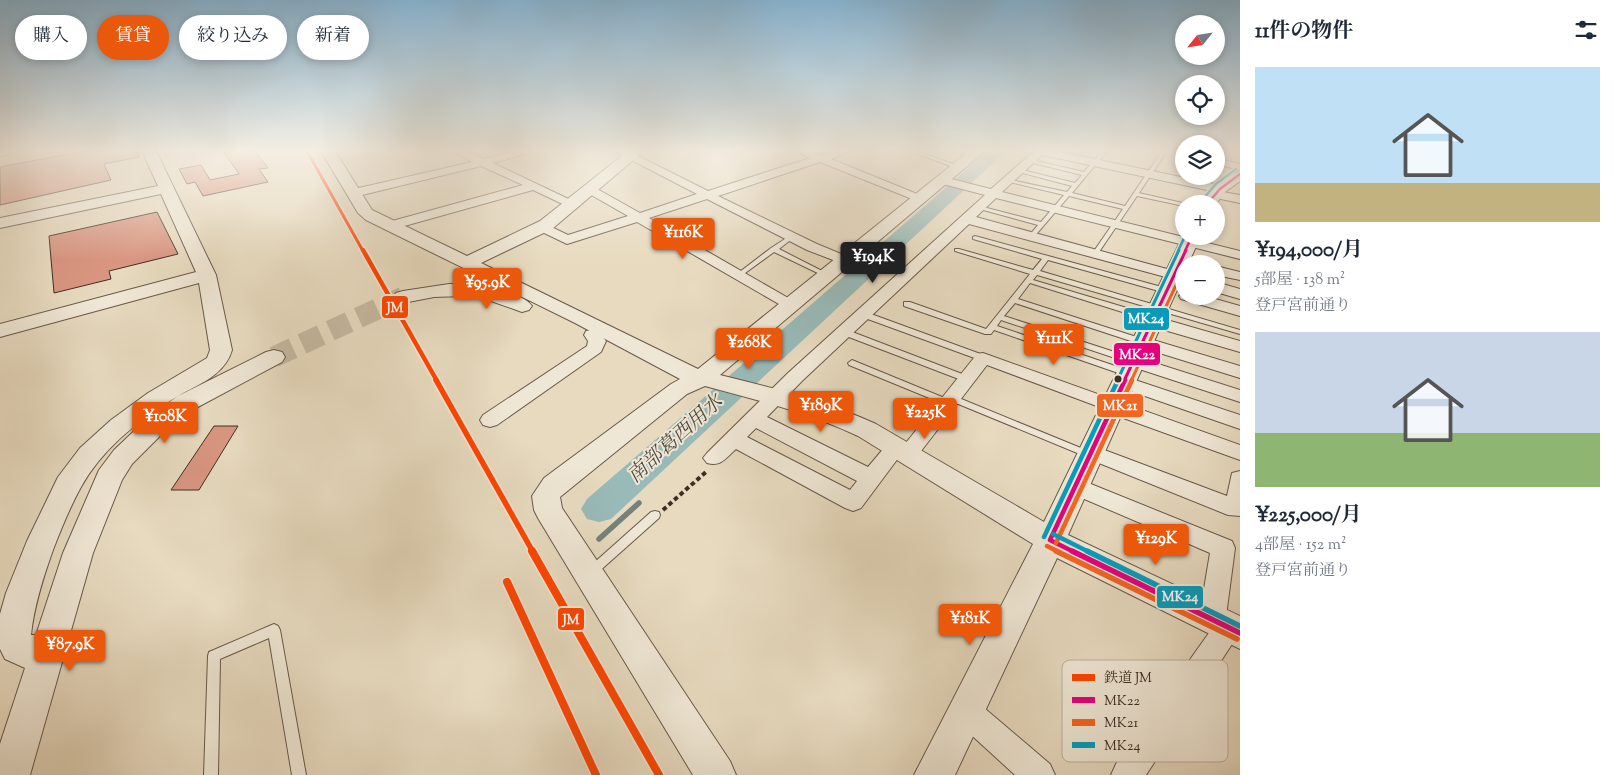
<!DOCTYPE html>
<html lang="ja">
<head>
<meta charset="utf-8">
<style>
  :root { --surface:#fff; --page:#f6f6f7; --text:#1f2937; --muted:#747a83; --accent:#ea580c }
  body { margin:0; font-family:"Sorts Mill Goudy","Noto Serif JP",serif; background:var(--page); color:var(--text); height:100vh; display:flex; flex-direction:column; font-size:19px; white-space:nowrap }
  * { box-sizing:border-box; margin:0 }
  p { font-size:16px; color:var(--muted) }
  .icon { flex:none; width:28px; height:28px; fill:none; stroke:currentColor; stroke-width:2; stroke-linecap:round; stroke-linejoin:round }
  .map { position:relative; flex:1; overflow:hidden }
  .details { display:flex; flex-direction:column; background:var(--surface); width:375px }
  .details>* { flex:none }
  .guide { position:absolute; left:15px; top:15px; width:475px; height:45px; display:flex; gap:10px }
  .needle { width:32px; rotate:240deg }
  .controls { position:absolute; left:1175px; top:15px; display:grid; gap:10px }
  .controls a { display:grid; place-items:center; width:50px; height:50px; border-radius:50%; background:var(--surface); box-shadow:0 2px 8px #0003; font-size:25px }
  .price { position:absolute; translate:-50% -42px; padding:0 11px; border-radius:5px; background:var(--accent); color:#fff; font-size:16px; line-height:32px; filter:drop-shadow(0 1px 2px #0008) }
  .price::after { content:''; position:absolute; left:50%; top:30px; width:15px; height:11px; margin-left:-8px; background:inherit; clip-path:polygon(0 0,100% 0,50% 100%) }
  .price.on { background:#222; color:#fff }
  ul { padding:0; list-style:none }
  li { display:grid; align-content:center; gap:10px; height:265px; padding:0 15px }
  li span { display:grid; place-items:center; height:155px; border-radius:0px; color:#555 }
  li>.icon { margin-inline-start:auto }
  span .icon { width:90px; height:90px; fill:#fffc; stroke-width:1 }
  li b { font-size:21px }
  h2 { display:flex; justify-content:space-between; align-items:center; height:60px; padding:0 15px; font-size:21px }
  .pill { padding:0 18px; border-radius:22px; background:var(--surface); box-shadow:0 2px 8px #0003; font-size:18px; line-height:45px }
  .pill.on { background:var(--accent); color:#fff }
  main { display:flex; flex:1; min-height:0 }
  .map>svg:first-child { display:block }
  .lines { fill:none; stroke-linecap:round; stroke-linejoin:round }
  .stream { stroke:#74827d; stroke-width:5.5 }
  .river { fill:#98bab8; fill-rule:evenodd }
  .building { fill:#d99681; stroke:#3e2e24 }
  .tertiary-tunnel { stroke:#c5b8a0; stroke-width:21; stroke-dasharray:21 10; stroke-linecap:butt }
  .service-casing { stroke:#68594b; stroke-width:2 }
  .minor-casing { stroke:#68594b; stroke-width:2 }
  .tertiary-casing { stroke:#68594b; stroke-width:2 }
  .path { stroke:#3e2e24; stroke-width:4; stroke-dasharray:4.5 3; stroke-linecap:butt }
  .service { fill:#efe7d5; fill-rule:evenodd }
  .minor { fill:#efe7d5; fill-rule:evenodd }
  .tertiary { fill:#efe7d5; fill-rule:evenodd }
  .bus-1-far3-casing { stroke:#efe7d5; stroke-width:5 }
  .bus-1-far2-casing { stroke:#efe7d5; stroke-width:6 }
  .bus-1-far1-casing { stroke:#efe7d5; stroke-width:8 }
  .bus-1-casing { stroke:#efe7d5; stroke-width:9 }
  .bus-2-far2-casing { stroke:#efe7d5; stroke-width:6 }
  .bus-2-far1-casing { stroke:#efe7d5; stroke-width:8 }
  .bus-2-casing { stroke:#efe7d5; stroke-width:9 }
  .bus-3-far3-casing { stroke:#efe7d5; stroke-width:5 }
  .bus-3-far2-casing { stroke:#efe7d5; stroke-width:6 }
  .bus-3-far1-casing { stroke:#efe7d5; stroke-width:8 }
  .bus-3-casing { stroke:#efe7d5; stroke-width:9 }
  .bus-1-far3 { stroke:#e5007d; stroke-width:2.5 }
  .bus-1-far2 { stroke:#e5007d; stroke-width:3 }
  .bus-1-far1 { stroke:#e5007d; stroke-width:4.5 }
  .bus-1 { stroke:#e5007d; stroke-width:5.5 }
  .bus-2-far2 { stroke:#f26522; stroke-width:3 }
  .bus-2-far1 { stroke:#f26522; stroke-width:4.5 }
  .bus-2 { stroke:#f26522; stroke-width:5.5 }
  .bus-3-far3 { stroke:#069dbd; stroke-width:2.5 }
  .bus-3-far2 { stroke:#069dbd; stroke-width:3 }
  .bus-3-far1 { stroke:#069dbd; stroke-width:4.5 }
  .bus-3 { stroke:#069dbd; stroke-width:5.5 }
  .rail-1-far3-casing { stroke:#efe7d5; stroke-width:5.5 }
  .rail-1-far2-casing { stroke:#efe7d5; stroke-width:8 }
  .rail-1-far1-casing { stroke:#efe7d5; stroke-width:9 }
  .rail-1-casing { stroke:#efe7d5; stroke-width:11 }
  .rail-1-far3 { stroke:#ff4500; stroke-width:3 }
  .rail-1-far2 { stroke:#ff4500; stroke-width:4.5 }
  .rail-1-far1 { stroke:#ff4500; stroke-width:5.5 }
  .rail-1 { stroke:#ff4500; stroke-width:8 }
  .bus-dot { fill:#3e2e24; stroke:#efe7d5; stroke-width:2 }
  .labels { text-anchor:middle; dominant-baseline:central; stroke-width:4; stroke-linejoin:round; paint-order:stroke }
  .water-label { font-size:20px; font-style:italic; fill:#504a42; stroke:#efe7d5 }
  .key { fill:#efe7d5; stroke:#bab0a0; stroke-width:1 }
  .key-label { font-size:14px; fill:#3e2e24 }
  .line-badge { stroke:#efe7d5; stroke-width:2 }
  .badge-label { font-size:14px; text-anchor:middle; font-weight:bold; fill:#fff }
</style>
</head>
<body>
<main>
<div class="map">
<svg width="1240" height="775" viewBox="0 0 1240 775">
  <rect width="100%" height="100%" fill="#e7dabf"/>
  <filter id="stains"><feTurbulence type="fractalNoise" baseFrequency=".004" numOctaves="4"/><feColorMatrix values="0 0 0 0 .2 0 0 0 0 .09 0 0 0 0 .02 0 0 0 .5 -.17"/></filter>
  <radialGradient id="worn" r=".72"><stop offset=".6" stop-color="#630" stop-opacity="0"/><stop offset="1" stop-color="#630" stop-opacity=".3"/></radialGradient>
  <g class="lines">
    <!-- stream -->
    <path class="stream" d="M599 539 639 503"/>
    <!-- river -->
    <path class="river" d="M988 151H1006L611 519 599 522 587 519 581 509 587 499Z"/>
  </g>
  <!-- building -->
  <path class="building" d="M84 151H138L139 157 104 164 111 180 0 205V167Z
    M223 151H255L268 168 259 169 268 182 203 196 195 182 187 184 179 169 201 165 210 180 239 174Z
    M157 212 178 254 109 271 111 279 54 293 49 236Z
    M214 426H238L199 490H171Z"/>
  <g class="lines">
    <!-- tertiary-tunnel -->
    <path class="tertiary-tunnel" d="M274 357 403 297"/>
    <defs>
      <path id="service" d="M910 151H917L961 167 956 168Z
        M1102 151H1107L1072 193 1125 206 1162 151H1167L1139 193 1187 204H1184V206L1137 196 1097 255 1095 256 1092 254 1123 209 1069 196 1033 238 1031 239 1028 237 1038 225 976 208 979 206 1041 222 1064 195 1006 181V179L1067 192 1072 186 1015 171 1018 169 1075 183 1082 175 1025 161 1028 159 1084 172Z
        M791 235 793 236V238L779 249 830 275V277H826L774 252 741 276H737V274L771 248Z
        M975 236 1169 289V293H1166L1048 260 1040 271 1240 330V334L1037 275 1033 280 1157 317 1158 319 1154 321H1151L1030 283 1018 299 1146 340 1147 342 1146 344H1140L1015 303 1004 316 1136 359 1137 361 1136 363H1130L1001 320 997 326 1130 371 1131 373 1130 375 1127 376 994 330 991 334H985L904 306V302H910L986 329 1030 274 955 251V249H959L1033 270 1042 259 973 239V237Z
        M865 314H871L986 356 987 358 983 360H980L865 318 864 316Z
        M841 330H847L970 377 971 379 967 382 964 381 841 334 840 332Z
        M852 360 947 399 948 396H954L1093 453 1095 455 1093 457H1087L951 401 950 404H944L849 365 848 363Z
        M655 511 659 512 660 515 659 518 595 575 591 577 587 575 585 572 587 569 651 512Z
        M274 624 278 626 280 630 306 775H292L269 638 220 659 218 775H204L208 656 209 652Z"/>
      <path id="minor" d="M453 151H467L484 159 516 151H535L493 163 579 204 573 208 569 207 533 190 390 230 385 229 383 226 385 223 523 185 481 166 354 197 348 193 350 190 472 162Z
        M614 151H628L708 191 810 158 796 151H811L821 155 834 151H850L831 159 927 198 921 202 917 201 820 162 718 196 817 244 851 258 853 261 846 265 807 250 707 199 649 218 797 303 799 306 791 311 637 222 567 244 538 230 536 227 543 223 568 235 628 216 586 192 584 189 590 185 640 213 697 194Z
        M1034 151H1056L1224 186 1226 189 1223 192 1240 195V203L1211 197 1209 194 1212 191 1042 155 1002 192 1240 251V259L996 198 976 217 1178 272 1180 275 1173 279 969 224 802 381 767 417 868 467 889 442 896 440 905 444 977 354 983 353 1240 445V460L1104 411 1102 408 987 365 915 459 908 461 899 457 861 508 853 511 845 508 736 449C726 458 721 467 707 463L703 458 707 453 788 373 985 195 939 183V179L943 177 991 189ZM756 428 857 481 850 490 747 437Z
        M1175 151H1184V155L1176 153Z
        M1216 158 1240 164V170L1216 164Z
        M1180 256 1199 261 1201 264H1184V266L1175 263 1173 260Z
        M1216 266 1240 272V280L1216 275Z
        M1216 282 1240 289V299L1216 292Z
        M1184 292V296H1205L1240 306V316L1181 299 1179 296Z
        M1153 316 1240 341V352L1147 325 1145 321 1147 317Z
        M592 330 598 331 606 341 601 352 497 425 490 427 483 425 480 420 483 415 587 346 588 341 584 335 586 331Z
        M1143 337 1240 366V378L1137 346 1134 342 1137 338Z
        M1133 356 1240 390V402L1127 365 1124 361 1127 357Z
        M1123 376 1240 415V429L1116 386 1114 382 1116 378Z
        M1091 445 1227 496 1232 473 1240 471V516L1228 515 1084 457 1081 452 1084 447Z
        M1076 478 1232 541 1235 548 1226 616 1229 615 1238 618 1240 632 1146 775H1111L1116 764 1211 630 1203 627 1199 619 1210 553 1068 492 1065 486 1068 480Z
        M966 696 976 701 1050 764 1055 775H1015L956 721 951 711 956 701Z"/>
      <path id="tertiary" d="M0 151H12L10 154 0 156Z
        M142 151H156L216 275 232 350C225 375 199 384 178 396L266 352 274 350 282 352 285 357 282 362 196 408 170 426 132 464 122 480 93 553 30 775H0V744L25 668 5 659 0 649V614L6 593 27 541 58 477 80 448 111 420 148 393 207 358 210 350 199 283 0 337V324L196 272 161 194 0 228V218L158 186ZM178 396 152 414 114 450 99 470 63 553 36 635H31C34 606 43 578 53 550 61 529 70 507 81 487 102 449 141 418 178 396Z
        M321 151H335L372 210 467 256 540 221 628 151H644L552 229 481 263 698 369 969 151H985L720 375C773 388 826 401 876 424L1044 522 1183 236H1201L1188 264H1184V274L1068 535 1240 616V649L1057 558 955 775H914L1033 544 858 436C809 413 757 400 705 386L687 394 560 497 562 508 730 761 736 775H693L538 518 534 510 532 496 544 478 671 384 680 379 575 323 366 220 358 213Z
        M1240 170V181L1225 192 1216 204H1199L1215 186Z
        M449 284C469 284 520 289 532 306L529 310 522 312 488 300 464 296 434 297 403 303 396 301 393 297 396 293 403 291Z"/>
    </defs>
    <!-- service casing -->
    <use href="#service" class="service-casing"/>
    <!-- minor casing -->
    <use href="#minor" class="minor-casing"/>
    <!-- tertiary casing -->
    <use href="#tertiary" class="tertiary-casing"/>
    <!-- path -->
    <path class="path" d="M663 510 707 471"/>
    <!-- service -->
    <use href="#service" class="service"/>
    <!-- minor -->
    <use href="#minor" class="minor"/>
    <!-- tertiary -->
    <use href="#tertiary" class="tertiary"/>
    <defs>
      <path id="bus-1-far3" d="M1207 204 1220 189 1240 174
        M1185 251 1192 236"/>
      <path id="bus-1-far2" d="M1124 381 1186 250"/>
      <path id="bus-1-far1" d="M1050 540 1125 380
        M1050 540 1074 552"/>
      <path id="bus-1" d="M1072 551 1240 633"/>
      <path id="bus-2-far2" d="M1131 381 1184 268"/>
      <path id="bus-2-far1" d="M1056 543 1132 380
        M1047 546 1059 552"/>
      <path id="bus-2" d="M1056 551 1237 639"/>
      <path id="bus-3-far3" d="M1202 200 1216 184 1236 169
        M1178 251 1185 236"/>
      <path id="bus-3-far2" d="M1117 381 1179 250"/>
      <path id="bus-3-far1" d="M1053 534 1089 552
        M1044 537 1118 380"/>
      <path id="bus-3" d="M1087 551 1240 626"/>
    </defs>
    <!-- bus-1-far3 casing -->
    <use href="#bus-1-far3" class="bus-1-far3-casing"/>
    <!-- bus-1-far2 casing -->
    <use href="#bus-1-far2" class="bus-1-far2-casing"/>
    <!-- bus-1-far1 casing -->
    <use href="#bus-1-far1" class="bus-1-far1-casing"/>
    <!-- bus-1 casing -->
    <use href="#bus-1" class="bus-1-casing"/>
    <!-- bus-2-far2 casing -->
    <use href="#bus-2-far2" class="bus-2-far2-casing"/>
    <!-- bus-2-far1 casing -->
    <use href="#bus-2-far1" class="bus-2-far1-casing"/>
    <!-- bus-2 casing -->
    <use href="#bus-2" class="bus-2-casing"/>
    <!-- bus-3-far3 casing -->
    <use href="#bus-3-far3" class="bus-3-far3-casing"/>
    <!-- bus-3-far2 casing -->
    <use href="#bus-3-far2" class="bus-3-far2-casing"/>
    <!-- bus-3-far1 casing -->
    <use href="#bus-3-far1" class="bus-3-far1-casing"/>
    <!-- bus-3 casing -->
    <use href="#bus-3" class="bus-3-casing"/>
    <!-- bus-1-far3 -->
    <use href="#bus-1-far3" class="bus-1-far3"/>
    <!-- bus-1-far2 -->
    <use href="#bus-1-far2" class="bus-1-far2"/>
    <!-- bus-1-far1 -->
    <use href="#bus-1-far1" class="bus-1-far1"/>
    <!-- bus-1 -->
    <use href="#bus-1" class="bus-1"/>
    <!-- bus-2-far2 -->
    <use href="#bus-2-far2" class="bus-2-far2"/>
    <!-- bus-2-far1 -->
    <use href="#bus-2-far1" class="bus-2-far1"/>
    <!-- bus-2 -->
    <use href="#bus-2" class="bus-2"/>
    <!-- bus-3-far3 -->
    <use href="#bus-3-far3" class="bus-3-far3"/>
    <!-- bus-3-far2 -->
    <use href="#bus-3-far2" class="bus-3-far2"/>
    <!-- bus-3-far1 -->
    <use href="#bus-3-far1" class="bus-3-far1"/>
    <!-- bus-3 -->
    <use href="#bus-3" class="bus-3"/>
    <defs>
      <path id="rail-1-far3" d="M307 151 363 251"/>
      <path id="rail-1-far2" d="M363 250 437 381"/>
      <path id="rail-1-far1" d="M436 380 533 552"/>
      <path id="rail-1" d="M532 551 659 775
        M507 582 596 775"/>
    </defs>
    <!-- rail-1-far3 casing -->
    <use href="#rail-1-far3" class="rail-1-far3-casing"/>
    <!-- rail-1-far2 casing -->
    <use href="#rail-1-far2" class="rail-1-far2-casing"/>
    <!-- rail-1-far1 casing -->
    <use href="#rail-1-far1" class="rail-1-far1-casing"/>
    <!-- rail-1 casing -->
    <use href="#rail-1" class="rail-1-casing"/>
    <!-- rail-1-far3 -->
    <use href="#rail-1-far3" class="rail-1-far3"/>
    <!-- rail-1-far2 -->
    <use href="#rail-1-far2" class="rail-1-far2"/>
    <!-- rail-1-far1 -->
    <use href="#rail-1-far1" class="rail-1-far1"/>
    <!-- rail-1 -->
    <use href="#rail-1" class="rail-1"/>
  </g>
  <!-- sky -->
  <linearGradient id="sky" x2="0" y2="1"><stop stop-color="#88b6d5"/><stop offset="0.58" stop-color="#f4eee2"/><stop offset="1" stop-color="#f4eee2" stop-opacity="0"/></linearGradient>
  <rect width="1240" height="260" fill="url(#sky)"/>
  <!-- markers -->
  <circle class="bus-dot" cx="1118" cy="379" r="4.5"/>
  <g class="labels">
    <!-- water labels -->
    <g class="water-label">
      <text transform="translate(676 440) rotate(-42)">南部葛西用水</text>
    </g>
  </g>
  <!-- legend -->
  <rect x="1062" y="660" width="166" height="102" rx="8" class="key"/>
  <rect x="1072" y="674" width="23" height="7" fill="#ff4500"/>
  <rect x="1072" y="697" width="23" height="6" fill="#e5007d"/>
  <rect x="1072" y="719" width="23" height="7" fill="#f26522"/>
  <rect x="1072" y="742" width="23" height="6" fill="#069dbd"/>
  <g class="key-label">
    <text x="1104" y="682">鉄道 JM</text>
    <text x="1104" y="705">MK22</text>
    <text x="1104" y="727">MK21</text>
    <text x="1104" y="750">MK24</text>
  </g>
  <g class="line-badge">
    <rect x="381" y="295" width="28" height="24" rx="5" fill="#ff4500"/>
    <rect x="1123" y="307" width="47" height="24" rx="5" fill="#069dbd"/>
    <rect x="1113" y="342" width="48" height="24" rx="5" fill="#e5007d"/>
    <rect x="1096" y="393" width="48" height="25" rx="5" fill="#f26522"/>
    <rect x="1156" y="585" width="48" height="24" rx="5" fill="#069dbd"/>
    <rect x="557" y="607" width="28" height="24" rx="5" fill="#ff4500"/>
  </g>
  <g class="badge-label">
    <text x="395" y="312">JM</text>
    <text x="1146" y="323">MK24</text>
    <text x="1137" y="359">MK22</text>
    <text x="1120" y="410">MK21</text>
    <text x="1180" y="601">MK24</text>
    <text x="571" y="624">JM</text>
  </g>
  <rect width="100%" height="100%" filter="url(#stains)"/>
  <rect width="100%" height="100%" fill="url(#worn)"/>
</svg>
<div class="controls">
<a><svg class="needle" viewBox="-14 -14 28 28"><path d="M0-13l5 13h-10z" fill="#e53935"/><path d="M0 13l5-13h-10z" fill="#747a83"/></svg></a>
<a><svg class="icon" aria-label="locate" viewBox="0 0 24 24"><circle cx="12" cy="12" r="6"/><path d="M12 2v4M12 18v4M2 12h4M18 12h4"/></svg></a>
<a><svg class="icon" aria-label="layers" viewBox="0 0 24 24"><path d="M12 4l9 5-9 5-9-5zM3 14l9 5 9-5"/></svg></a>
<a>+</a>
<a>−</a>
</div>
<b class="price" style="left:683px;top:260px">¥116K</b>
<b class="price on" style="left:873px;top:284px">¥194K</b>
<b class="price" style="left:487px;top:310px">¥95.9K</b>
<b class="price" style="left:1054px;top:366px">¥111K</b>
<b class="price" style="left:749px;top:370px">¥268K</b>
<b class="price" style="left:821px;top:433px">¥189K</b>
<b class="price" style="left:925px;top:440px">¥225K</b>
<b class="price" style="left:165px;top:444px">¥108K</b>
<b class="price" style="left:1156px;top:566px">¥129K</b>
<b class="price" style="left:970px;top:646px">¥181K</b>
<b class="price" style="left:70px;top:672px">¥87.9K</b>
<div class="guide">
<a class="pill">購入</a>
<a class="pill on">賃貸</a>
<a class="pill">絞り込み</a>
<a class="pill">新着</a>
</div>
</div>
<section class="details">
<h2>11件の物件<svg class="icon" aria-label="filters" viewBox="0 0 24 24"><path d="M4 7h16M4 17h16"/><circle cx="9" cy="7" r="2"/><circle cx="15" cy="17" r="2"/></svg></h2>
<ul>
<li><span style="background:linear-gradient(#bfe0f5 75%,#c2b280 0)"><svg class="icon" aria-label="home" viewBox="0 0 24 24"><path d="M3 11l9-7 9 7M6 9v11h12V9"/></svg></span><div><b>¥194,000/月</b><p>5部屋 · 138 m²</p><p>登戸宮前通り</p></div></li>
<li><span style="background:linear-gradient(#c9d6e8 65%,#8fb573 0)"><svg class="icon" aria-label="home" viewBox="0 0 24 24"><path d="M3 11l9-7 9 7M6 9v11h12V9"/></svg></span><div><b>¥225,000/月</b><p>4部屋 · 152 m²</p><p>登戸宮前通り</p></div></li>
</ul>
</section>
</main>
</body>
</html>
